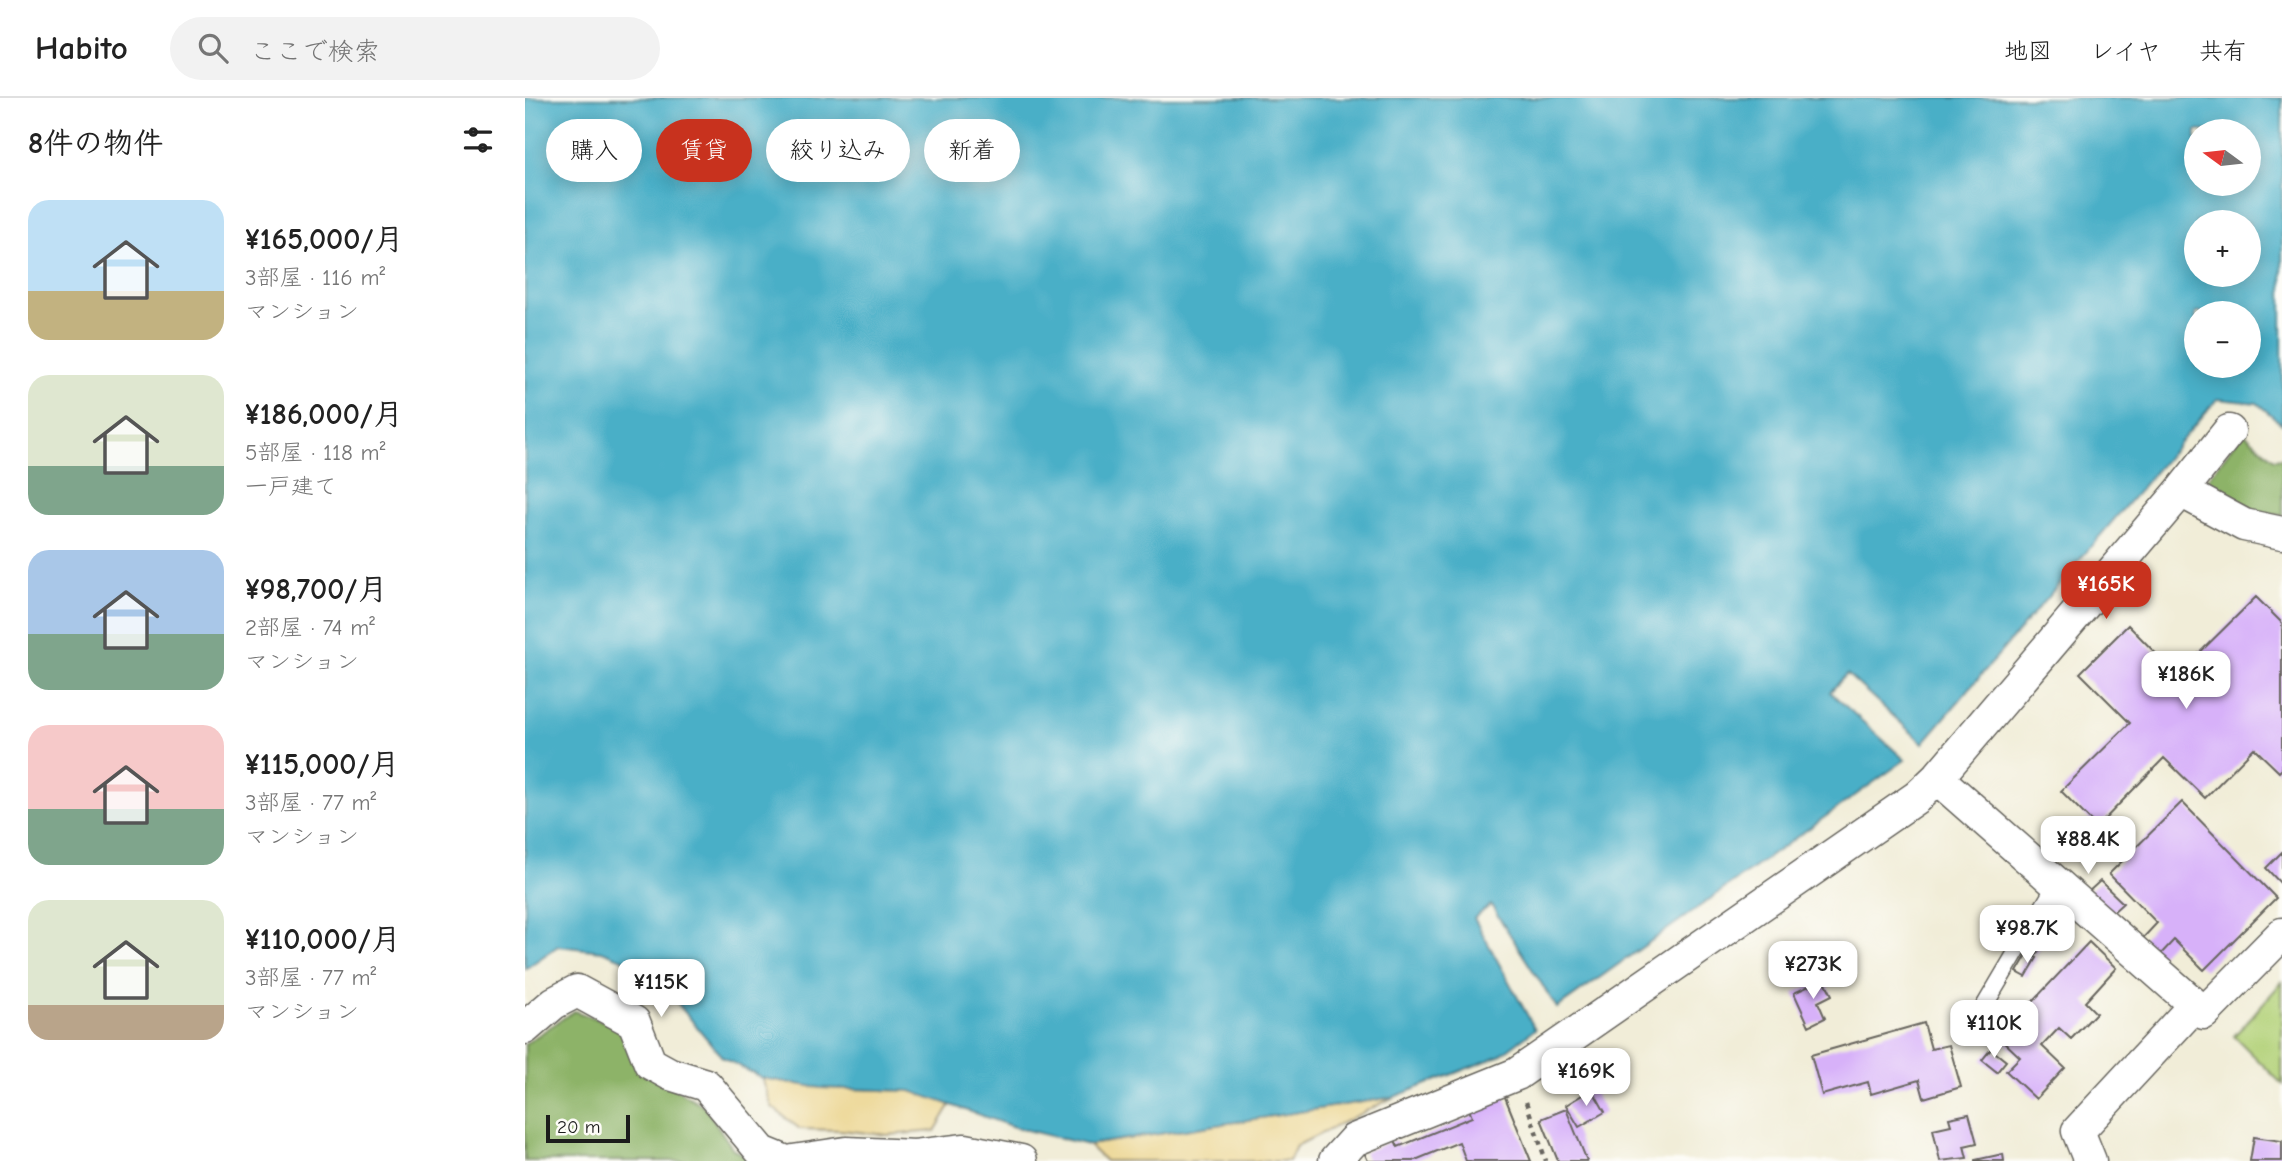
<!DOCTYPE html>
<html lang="ja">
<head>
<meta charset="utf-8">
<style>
  :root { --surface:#fff; --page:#f2f2f2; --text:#222; --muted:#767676; --line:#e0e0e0; --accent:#c8321e }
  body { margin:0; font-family:"Comic Neue","Klee One",sans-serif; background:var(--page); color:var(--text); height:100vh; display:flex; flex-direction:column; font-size:26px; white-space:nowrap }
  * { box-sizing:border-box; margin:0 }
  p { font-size:23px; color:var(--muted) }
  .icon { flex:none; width:38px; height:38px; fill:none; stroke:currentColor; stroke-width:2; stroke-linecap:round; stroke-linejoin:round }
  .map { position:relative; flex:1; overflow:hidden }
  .drawer { display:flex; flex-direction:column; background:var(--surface); width:525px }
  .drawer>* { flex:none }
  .top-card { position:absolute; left:21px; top:21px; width:665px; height:63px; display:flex; gap:14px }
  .needle { width:46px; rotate:285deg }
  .fabs { position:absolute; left:1659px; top:21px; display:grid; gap:14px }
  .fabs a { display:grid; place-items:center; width:77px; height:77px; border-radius:50%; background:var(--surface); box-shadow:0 4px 18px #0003; font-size:35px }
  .scale { position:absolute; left:21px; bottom:18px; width:84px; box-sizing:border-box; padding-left:7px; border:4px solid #1c1c1c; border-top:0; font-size:19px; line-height:24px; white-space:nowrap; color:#1c1c1c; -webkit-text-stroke:5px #fdfcf7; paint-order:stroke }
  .price { position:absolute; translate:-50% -60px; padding:0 16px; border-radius:14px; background:#fff; color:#222; font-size:23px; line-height:46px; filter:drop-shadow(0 2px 4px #0008) }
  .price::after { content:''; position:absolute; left:50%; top:42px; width:21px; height:16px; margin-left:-10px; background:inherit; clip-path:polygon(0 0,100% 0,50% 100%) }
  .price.current { background:var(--accent); color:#fff }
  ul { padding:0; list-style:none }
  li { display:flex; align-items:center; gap:21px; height:175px; padding:0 28px }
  li span { display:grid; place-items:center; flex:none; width:196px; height:140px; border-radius:21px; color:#555 }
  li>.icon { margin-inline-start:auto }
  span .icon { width:84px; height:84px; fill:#fffc; stroke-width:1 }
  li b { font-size:30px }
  h2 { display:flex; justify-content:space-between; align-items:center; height:84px; padding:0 28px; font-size:30px }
  .chip { padding:0 24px; border-radius:32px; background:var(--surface); box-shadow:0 4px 18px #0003; font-size:24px; line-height:63px }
  .chip.current { background:var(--accent); color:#fff }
  header { display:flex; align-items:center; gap:42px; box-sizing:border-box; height:98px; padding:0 35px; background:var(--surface); border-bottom:2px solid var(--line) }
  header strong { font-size:33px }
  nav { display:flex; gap:38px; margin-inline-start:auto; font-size:24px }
  .search { width:490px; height:63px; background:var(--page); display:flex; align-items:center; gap:18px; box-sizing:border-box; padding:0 24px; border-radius:38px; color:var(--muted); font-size:26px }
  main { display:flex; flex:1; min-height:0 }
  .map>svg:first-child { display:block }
  .green { fill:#b2d178; stroke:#67764a; stroke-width:2 }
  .forest { fill:#8db368; stroke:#546842; stroke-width:2 }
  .sand { fill:#eeda9e; stroke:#857b5d; stroke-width:2 }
  .water { fill:#48afc7; stroke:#326672; stroke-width:2; fill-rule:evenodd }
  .building { fill:#d7b1f9 }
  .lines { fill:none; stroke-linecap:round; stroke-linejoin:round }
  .lane-casing { stroke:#67655e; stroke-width:19 }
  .street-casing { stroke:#67655e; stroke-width:35 }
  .path { stroke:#67655e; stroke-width:4.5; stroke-dasharray:5 5; stroke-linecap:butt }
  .lane { stroke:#fff; stroke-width:16 }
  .street { stroke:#fff; stroke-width:32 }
</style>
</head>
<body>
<header>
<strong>Habito</strong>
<div class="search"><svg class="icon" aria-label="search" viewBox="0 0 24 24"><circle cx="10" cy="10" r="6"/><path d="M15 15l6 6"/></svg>ここで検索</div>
<nav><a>地図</a><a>レイヤ</a><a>共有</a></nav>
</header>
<main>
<section class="drawer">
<h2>8件の物件<svg class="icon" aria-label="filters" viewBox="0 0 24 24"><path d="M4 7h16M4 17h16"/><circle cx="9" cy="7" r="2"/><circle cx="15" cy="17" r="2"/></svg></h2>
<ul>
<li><span style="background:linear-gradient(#bfe0f5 65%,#c2b280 0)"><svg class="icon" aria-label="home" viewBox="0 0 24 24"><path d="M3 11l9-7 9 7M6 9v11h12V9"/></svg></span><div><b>¥165,000/月</b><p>3部屋 · 116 m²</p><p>マンション</p></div></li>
<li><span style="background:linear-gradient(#dfe7d0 65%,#7fa58c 0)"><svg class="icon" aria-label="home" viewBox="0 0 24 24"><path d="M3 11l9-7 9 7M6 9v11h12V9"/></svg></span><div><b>¥186,000/月</b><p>5部屋 · 118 m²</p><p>一戸建て</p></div></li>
<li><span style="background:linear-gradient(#a9c7e8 60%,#7fa58c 0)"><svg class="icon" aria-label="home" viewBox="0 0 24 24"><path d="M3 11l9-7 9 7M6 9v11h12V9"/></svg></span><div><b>¥98,700/月</b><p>2部屋 · 74 m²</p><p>マンション</p></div></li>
<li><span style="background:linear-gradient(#f6c9c9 60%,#7fa58c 0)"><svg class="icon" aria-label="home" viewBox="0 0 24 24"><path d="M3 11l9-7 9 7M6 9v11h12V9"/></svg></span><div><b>¥115,000/月</b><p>3部屋 · 77 m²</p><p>マンション</p></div></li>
<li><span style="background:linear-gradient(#dfe7d0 75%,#b9a48a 0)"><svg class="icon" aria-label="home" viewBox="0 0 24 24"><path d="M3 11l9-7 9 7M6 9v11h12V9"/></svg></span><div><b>¥110,000/月</b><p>3部屋 · 77 m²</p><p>マンション</p></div></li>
</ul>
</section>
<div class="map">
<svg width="1757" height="1063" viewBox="0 0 1757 1063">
  <rect width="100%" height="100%" fill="#fdfcf7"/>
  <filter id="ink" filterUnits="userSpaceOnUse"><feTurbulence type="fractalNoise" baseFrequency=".0143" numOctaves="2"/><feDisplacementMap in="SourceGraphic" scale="14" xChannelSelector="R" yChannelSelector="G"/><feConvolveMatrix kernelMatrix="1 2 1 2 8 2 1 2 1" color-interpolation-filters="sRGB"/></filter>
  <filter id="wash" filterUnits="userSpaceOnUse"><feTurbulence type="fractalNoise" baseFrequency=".00686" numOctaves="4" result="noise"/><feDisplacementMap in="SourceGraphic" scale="28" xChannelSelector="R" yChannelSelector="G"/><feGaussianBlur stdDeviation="1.57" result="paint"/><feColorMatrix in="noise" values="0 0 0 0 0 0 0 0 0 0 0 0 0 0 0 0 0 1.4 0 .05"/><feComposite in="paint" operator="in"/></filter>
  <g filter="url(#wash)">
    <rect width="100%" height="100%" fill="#f1edd8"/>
    <!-- green -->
    <path class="green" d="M1757 884V986L1709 938Z"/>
    <!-- forest -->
    <path class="forest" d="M1718 334 1749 361 1757 360V417C1723 416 1707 403 1680 385Z
      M49 913 95 929 119 972 179 1008 208 1051 230 1063H0V946Z"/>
    <!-- sand -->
    <path class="sand" d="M237 980 296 990 386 993 426 1006 410 1033 363 1037 315 1032 275 1031 247 1009Z
      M869 999 771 1048 764 1063H580L563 1047Z"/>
    <!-- water -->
    <path class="water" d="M0 0H1757V326L1732 305 1692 301 1398 645 1322 576 1305 594 1380 662 1032 910 966 807 949 820 1010 931 974 958 869 999 563 1047 489 1029 386 993 296 990 237 980 197 959 125 872 77 853 33 848 0 871ZM1671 33H1724V86H1671ZM1671 124H1724V177H1671ZM1671 215H1724V268H1671Z"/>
    <g id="blocks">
      <!-- building -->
      <path class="building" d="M1731 499 1757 525V671L1754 674 1729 650 1680 700 1639 660 1572 729 1536 693 1605 625 1555 575 1603 527 1652 577Z
        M1657 704 1751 800 1679 872 1649 842 1634 858 1617 841 1632 825 1584 776Z
        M1757 754V787L1741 770Z
        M1575 783 1598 805 1585 817 1562 795Z
        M1513 833 1521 837 1512 856 1504 853Z
        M1564 844 1591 870 1560 904 1571 915 1546 941 1534 930 1517 948 1540 970 1511 1001 1481 973 1495 959 1474 939Z
        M1503 855 1512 860 1501 879 1492 874Z
        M1299 881 1307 897 1293 904 1300 920 1284 928 1269 895Z
        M1399 925 1406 951 1424 947 1436 989 1399 1000 1394 982 1346 996 1343 984 1297 997 1286 957Z
        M1466 951 1481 963 1472 974 1457 962Z
        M1067 991 1080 1014 1054 1029 1041 1007Z
        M978 994 1006 1063H941L934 1044 888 1063H843L839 1054 870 1042 873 1049 947 1019 943 1009Z
        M1041 1011 1062 1063H1033L1016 1021Z
        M1444 1016 1452 1045 1439 1048 1442 1060 1415 1063 1408 1031 1426 1027 1424 1020Z
        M1729 1039 1757 1043V1063H1725Z
        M1478 1056 1479 1063H1450V1062Z"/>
    </g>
  </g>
  <g filter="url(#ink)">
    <use href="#blocks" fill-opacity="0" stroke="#67655e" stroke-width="2"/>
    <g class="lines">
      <defs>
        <path id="lane" d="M1448 927 1532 785"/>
        <path id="street" d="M1656 393 1704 333
          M1412 680 1679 915 1757 836
          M0 930 29 905 52 893 109 924 125 965 145 976 181 987 237 1054 259 1063
          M268 1063 321 1055 390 1058 440 1052 496 1063
          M810 1063 829 1042 992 976 1392 699 1412 680 1656 393 1719 427 1757 435
          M1565 1063 1553 1033 1670 907"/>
      </defs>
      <!-- lane casing -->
      <use href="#lane" class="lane-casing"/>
      <!-- street casing -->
      <use href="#street" class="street-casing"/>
      <!-- path -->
      <path class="path" d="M1001 1004 1021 1063"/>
      <!-- lane -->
      <use href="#lane" class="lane"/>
      <!-- street -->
      <use href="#street" class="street"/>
    </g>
  </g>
</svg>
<div class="fabs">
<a><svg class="needle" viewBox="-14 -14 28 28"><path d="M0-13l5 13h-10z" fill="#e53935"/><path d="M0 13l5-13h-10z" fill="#767676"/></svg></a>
<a>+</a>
<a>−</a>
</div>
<div class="scale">20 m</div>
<b class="price current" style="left:1581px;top:523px">¥165K</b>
<b class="price" style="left:1661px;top:613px">¥186K</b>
<b class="price" style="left:1563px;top:778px">¥88.4K</b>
<b class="price" style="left:1502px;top:867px">¥98.7K</b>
<b class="price" style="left:1288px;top:903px">¥273K</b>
<b class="price" style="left:136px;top:921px">¥115K</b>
<b class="price" style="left:1469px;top:962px">¥110K</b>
<b class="price" style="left:1061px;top:1010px">¥169K</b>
<div class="top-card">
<a class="chip">購入</a>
<a class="chip current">賃貸</a>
<a class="chip">絞り込み</a>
<a class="chip">新着</a>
</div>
</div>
</main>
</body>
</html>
